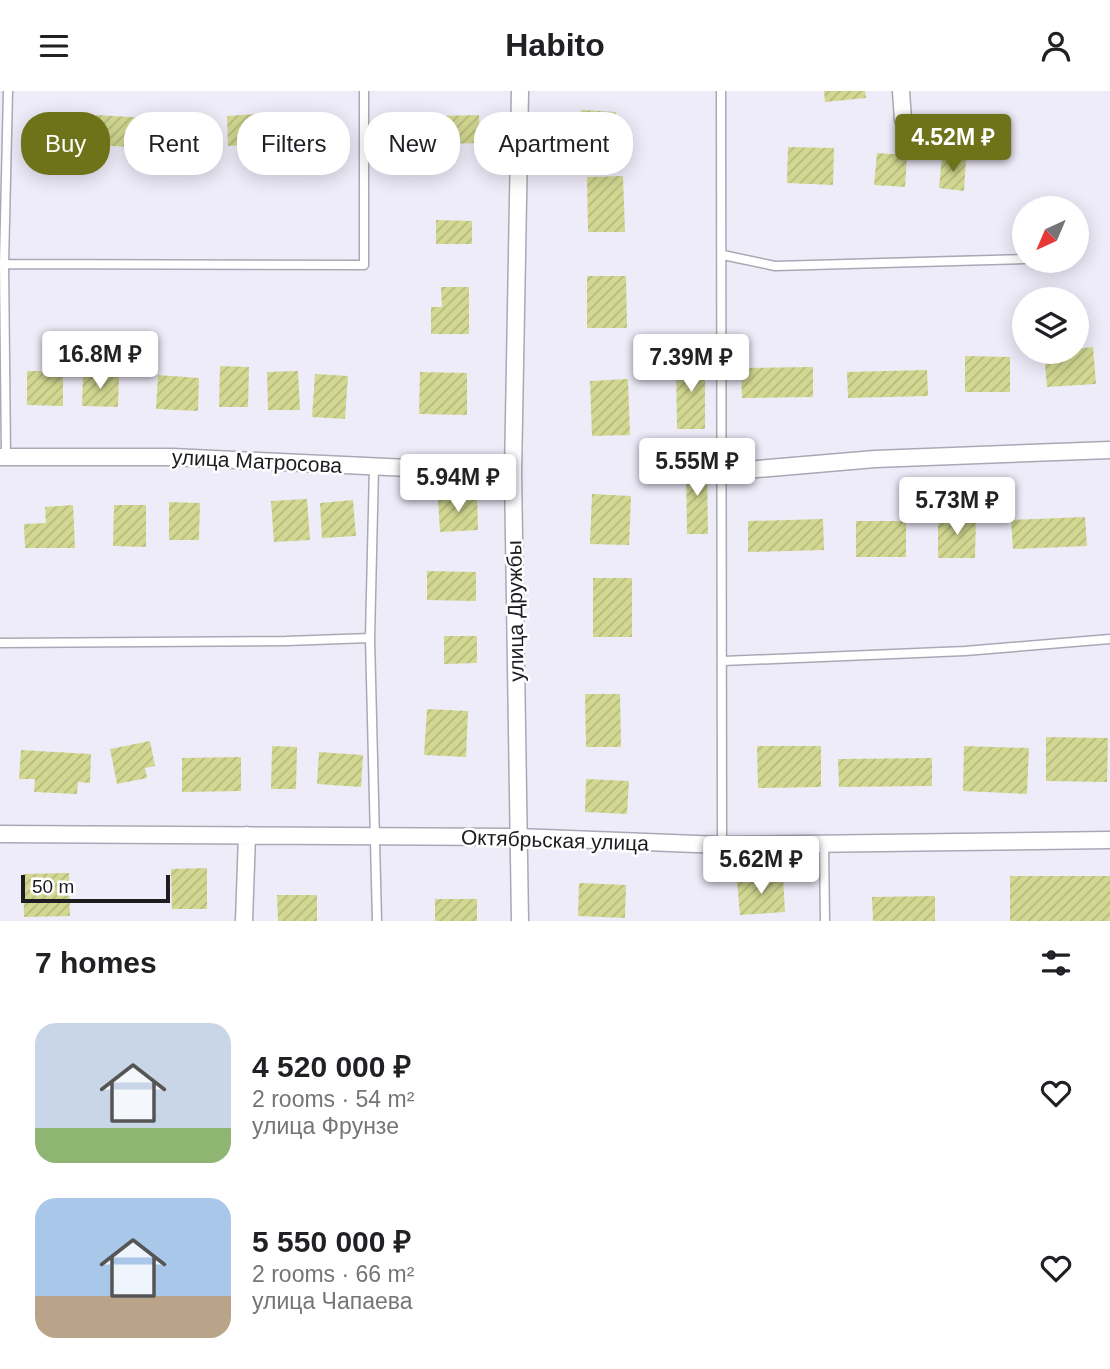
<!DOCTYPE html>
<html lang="en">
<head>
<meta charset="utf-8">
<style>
  :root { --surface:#fff; --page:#f2f2f2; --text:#202124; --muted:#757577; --accent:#6e7219 }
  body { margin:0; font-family:Helvetica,sans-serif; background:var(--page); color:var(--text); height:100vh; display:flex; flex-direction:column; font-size:26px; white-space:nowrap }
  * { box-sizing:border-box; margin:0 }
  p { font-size:23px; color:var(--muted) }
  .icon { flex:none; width:38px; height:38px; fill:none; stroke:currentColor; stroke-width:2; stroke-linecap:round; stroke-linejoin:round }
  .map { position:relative; height:830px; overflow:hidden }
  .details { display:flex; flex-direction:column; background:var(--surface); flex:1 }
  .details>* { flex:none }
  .hud { position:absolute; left:21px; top:21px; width:700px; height:63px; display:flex; gap:14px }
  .needle { width:46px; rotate:224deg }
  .fabs { position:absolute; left:1012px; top:105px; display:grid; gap:14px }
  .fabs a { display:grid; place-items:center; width:77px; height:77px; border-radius:50%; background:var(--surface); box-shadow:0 4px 18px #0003; font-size:35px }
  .scale { position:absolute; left:21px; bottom:18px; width:149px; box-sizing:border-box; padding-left:7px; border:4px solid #1d1c21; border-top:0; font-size:19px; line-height:24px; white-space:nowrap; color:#1d1c21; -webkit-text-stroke:5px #fff; paint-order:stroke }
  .price { position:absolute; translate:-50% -60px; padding:0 16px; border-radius:7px; background:#fff; color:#222; font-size:23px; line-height:46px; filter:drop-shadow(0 2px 4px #0008) }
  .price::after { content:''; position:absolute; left:50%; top:42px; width:21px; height:16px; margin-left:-10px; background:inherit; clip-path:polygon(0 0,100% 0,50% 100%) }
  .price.active { background:var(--accent); color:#fff }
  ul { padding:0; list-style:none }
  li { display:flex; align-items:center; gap:21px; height:175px; padding:0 35px }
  li span { display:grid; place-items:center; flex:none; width:196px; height:140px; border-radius:21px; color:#555 }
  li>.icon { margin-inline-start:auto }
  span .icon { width:84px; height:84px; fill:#fffc; stroke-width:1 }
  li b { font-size:30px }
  h2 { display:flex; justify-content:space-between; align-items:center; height:84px; padding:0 35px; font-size:30px }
  .pill { padding:0 24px; border-radius:28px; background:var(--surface); box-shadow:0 4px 18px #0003; font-size:24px; line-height:63px }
  .pill.active { background:var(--accent); color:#fff }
  header { display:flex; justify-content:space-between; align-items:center; height:91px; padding:0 35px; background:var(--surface); font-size:32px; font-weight:700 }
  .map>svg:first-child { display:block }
  .building { fill:url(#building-hatch) }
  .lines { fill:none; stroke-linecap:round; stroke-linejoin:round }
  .service-casing { stroke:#aaa8b5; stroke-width:11 }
  .minor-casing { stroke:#aaa8b5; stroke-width:19 }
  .service { stroke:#fff; stroke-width:8 }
  .minor { stroke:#fff; stroke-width:16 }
  .labels { text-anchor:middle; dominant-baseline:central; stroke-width:5; stroke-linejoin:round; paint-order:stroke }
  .street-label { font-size:21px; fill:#1d1c21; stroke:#fff }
</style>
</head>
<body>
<header><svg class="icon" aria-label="menu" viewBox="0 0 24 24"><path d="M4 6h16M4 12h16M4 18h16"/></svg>Habito<svg class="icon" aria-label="person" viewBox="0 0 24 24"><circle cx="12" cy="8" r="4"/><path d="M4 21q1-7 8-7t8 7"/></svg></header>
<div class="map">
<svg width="1110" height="830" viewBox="0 0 1110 830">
  <defs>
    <pattern id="building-hatch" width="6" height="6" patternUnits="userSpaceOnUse" patternTransform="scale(1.75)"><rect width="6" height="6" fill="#d2d891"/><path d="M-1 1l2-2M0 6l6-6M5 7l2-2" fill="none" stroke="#b4b97d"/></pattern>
  </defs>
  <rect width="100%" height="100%" fill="#efecfa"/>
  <!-- building -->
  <path class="building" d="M824 0H865L866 7 825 11Z
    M581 19 616 21 614 59 578 57Z
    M257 23 259 53 228 55 227 25Z
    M96 24 149 27 148 57 94 54Z
    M479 24 480 52 440 53 439 25Z
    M299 25H330L329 59H298Z
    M37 29 66 30 65 67 35 66Z
    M178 29 210 31 209 61 176 59Z
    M788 56 834 57 833 94 787 92Z
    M877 62 907 64 905 96 874 94Z
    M942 65 966 68 964 100 939 97Z
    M623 85 625 141H588L587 86Z
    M436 129 472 130V153H436Z
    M587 185H626L627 237H587Z
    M441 196H469V243H431V216H442Z
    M1093 256 1096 293 1047 296 1044 261H1076V258Z
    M965 265 1010 266V301H965Z
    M676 268H705V338H677Z
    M220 275 249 276 248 316H219Z
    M813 276V306L742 307 741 277Z
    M927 279 928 305 848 307 847 281Z
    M27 280H63V315L27 314Z
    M298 280 300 319H268L267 281Z
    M420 281 467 282V324L419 323Z
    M83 283 119 284 118 316 82 315Z
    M315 283 348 285 345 328 312 326Z
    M158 284 199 287 198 320 156 318Z
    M628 288 630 344 592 345 590 290Z
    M686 371H707L708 443H687Z
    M592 403 631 405 629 454 590 453Z
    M477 405 478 439 440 441 438 407Z
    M307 408 310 449 274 451 271 410Z
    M353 409 356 445 322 447 320 412Z
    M169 411 200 412 199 449H169Z
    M73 414 75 457H25L24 433 46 432 45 416Z
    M114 414H146V456L113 455Z
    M938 425H976L975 467H938Z
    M1085 426 1087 455 1013 458 1011 429Z
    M823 428 824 459 748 461V430Z
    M856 430H906V466H856Z
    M427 480 476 481V510L427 509Z
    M593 487H632V546H593Z
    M444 545H477V572L444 573Z
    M585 603H620L621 656H586Z
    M427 618 468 620 466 666 424 664Z
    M1046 646 1108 647 1107 691 1046 690Z
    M150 650 155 675 145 677 147 687 117 693 110 658Z
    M272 655 297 656 296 698H271Z
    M757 655H821V696L758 697Z
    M964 655 1029 657 1027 703 963 700Z
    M21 659 91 663 90 692 78 691 77 703 34 701 35 688H19Z
    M319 661 363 664 361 696 317 693Z
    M241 666V700L182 701V667Z
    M932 667V695L839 696 838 668Z
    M586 688 629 690 627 723 585 721Z
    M207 777V818H172L171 778Z
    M69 782 70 825 24 826 23 783Z
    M1010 785H1110V830H1010Z
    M783 787 785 821 740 824 737 790Z
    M579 792 626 794 625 827 578 825Z
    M277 804H317V830H278Z
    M935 805V830H873L872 806Z
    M435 808H477V830H435Z"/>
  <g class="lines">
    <defs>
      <path id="service" d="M721 0 722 754
        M723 164 775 175 1024 168
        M4 173 364 174V0
        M6 366 4 173 8 0
        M374 375 370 547 377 830
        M0 552 286 550 370 547
        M723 570 965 560 1110 548
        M824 754 825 830"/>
      <path id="minor" d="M520 0 513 382 520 830
        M901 0 903 29
        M0 366H173L513 382
        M722 381 875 368 1110 359
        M0 743 518 746 722 754 1110 749
        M244 830 247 744"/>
    </defs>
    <!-- service casing -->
    <use href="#service" class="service-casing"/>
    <!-- minor casing -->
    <use href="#minor" class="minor-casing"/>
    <!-- service -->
    <use href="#service" class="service"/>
    <!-- minor -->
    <use href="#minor" class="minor"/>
  </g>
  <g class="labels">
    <!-- street labels -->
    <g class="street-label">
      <text transform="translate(257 370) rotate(3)">улица Матросова</text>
      <text transform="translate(515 520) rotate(-91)">улица Дружбы</text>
      <text transform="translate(555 749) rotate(2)">Октябрьская улица</text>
    </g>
  </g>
</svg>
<div class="fabs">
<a><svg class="needle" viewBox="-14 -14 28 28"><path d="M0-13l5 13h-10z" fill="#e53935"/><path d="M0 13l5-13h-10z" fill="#757577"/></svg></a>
<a><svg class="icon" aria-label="layers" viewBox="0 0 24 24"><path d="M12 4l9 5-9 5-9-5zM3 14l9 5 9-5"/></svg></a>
</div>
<div class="scale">50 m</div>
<b class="price active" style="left:953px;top:83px">4.52M ₽</b>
<b class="price" style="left:100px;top:300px">16.8M ₽</b>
<b class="price" style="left:691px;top:303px">7.39M ₽</b>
<b class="price" style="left:697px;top:407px">5.55M ₽</b>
<b class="price" style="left:458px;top:423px">5.94M ₽</b>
<b class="price" style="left:957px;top:446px">5.73M ₽</b>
<b class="price" style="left:761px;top:805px">5.62M ₽</b>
<div class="hud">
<a class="pill active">Buy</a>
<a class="pill">Rent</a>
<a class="pill">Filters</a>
<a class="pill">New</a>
<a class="pill">Apartment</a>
</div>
</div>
<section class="details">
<h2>7 homes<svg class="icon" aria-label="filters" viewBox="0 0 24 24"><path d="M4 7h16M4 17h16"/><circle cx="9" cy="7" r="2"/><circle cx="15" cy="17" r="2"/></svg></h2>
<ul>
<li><span style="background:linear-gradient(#c9d6e8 75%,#8fb573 0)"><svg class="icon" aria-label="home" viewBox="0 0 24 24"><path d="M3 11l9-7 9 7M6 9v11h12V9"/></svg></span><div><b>4 520 000 ₽</b><p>2 rooms · 54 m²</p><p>улица Фрунзе</p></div><svg class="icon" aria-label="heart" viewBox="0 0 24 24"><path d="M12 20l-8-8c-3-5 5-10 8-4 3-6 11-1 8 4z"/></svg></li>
<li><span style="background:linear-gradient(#a9c7e8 70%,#b9a48a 0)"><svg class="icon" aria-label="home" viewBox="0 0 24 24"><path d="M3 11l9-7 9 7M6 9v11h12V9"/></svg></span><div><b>5 550 000 ₽</b><p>2 rooms · 66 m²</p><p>улица Чапаева</p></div><svg class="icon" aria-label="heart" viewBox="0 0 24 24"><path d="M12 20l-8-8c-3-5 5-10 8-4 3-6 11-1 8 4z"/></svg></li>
</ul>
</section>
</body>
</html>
